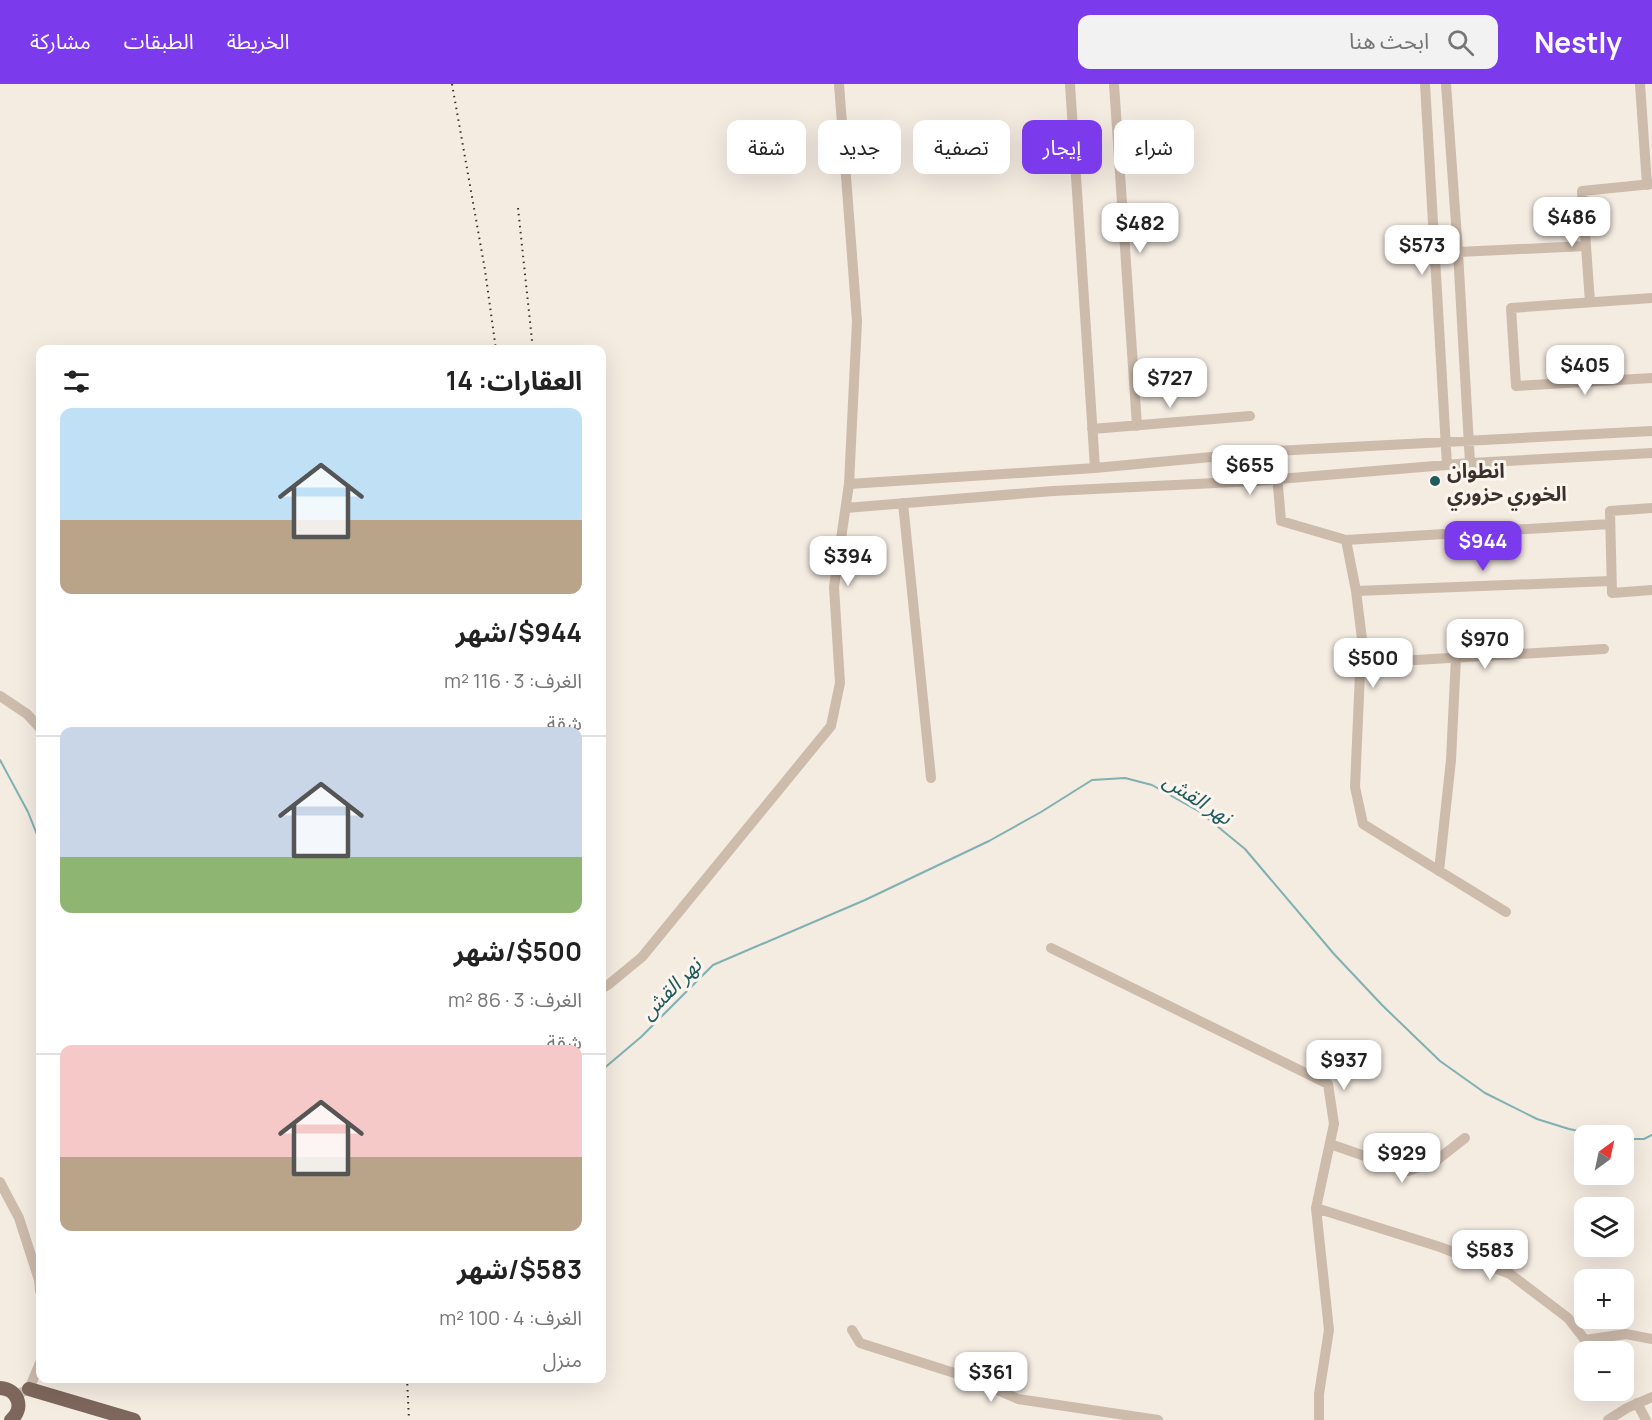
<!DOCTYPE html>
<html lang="ar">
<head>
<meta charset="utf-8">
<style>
  :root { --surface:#fff; --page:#f2f2f2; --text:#222; --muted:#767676; --line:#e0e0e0; --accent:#7c3aed }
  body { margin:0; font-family:Manrope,"Noto Sans Arabic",sans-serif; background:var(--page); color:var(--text); direction:rtl; height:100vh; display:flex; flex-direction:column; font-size:22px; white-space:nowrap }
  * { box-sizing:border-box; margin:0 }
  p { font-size:20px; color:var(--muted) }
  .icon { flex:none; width:33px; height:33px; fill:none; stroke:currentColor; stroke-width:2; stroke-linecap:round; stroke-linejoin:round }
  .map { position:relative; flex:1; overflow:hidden; direction:ltr }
  .side { position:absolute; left:36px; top:261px; width:570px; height:1038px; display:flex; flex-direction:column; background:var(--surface); border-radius:12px; box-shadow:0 6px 24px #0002; direction:rtl }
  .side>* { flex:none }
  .hud { position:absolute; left:624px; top:36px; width:570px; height:54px; direction:rtl; display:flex; gap:12px }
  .needle { width:39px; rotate:33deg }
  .tools { position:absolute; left:1574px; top:1041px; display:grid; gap:12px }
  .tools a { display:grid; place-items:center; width:60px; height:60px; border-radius:12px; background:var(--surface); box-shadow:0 6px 24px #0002; font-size:30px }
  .price { position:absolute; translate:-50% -51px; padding:0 14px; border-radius:12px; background:#fff; color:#222; font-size:20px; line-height:39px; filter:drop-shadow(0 2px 3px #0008) }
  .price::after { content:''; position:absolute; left:50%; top:36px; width:18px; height:14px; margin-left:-9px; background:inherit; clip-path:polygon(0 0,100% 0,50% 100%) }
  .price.current { background:var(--accent); color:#fff }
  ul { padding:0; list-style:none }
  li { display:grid; align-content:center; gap:12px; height:318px; padding:0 24px }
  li+li { border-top:2px solid var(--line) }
  li span { display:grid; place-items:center; height:186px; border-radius:12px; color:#555 }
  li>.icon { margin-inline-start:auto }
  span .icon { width:108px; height:108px; fill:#fffc; stroke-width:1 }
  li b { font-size:26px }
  h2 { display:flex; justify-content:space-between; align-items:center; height:72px; padding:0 24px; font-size:26px }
  .chip { padding:0 21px; border-radius:12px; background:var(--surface); box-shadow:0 6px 24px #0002; font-size:21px; line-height:54px }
  .chip.current { background:var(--accent); color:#fff }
  header { display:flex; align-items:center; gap:36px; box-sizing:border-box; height:84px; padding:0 30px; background:var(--accent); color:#fff }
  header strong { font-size:28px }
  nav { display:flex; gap:33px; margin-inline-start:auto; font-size:21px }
  .search { width:420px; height:54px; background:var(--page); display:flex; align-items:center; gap:15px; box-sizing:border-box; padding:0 21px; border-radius:12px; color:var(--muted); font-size:22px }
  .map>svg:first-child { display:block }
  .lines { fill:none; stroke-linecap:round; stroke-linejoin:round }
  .stream { stroke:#7fb0b2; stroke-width:2 }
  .minor { stroke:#cdbbac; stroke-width:10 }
  .major { stroke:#7d675c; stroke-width:14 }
  .rail { stroke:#3b302b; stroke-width:2; stroke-dasharray:1.5 4.5; stroke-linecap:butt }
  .poi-dot { fill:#1f5a5e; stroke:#fbf5ee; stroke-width:2 }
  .labels { text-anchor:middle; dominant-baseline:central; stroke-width:6; stroke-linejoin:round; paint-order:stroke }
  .poi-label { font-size:20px; font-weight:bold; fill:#3b302b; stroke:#fbf5ee; text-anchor:start }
  .water-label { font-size:21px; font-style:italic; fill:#1f5a5e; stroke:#fbf5ee }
</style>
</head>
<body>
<header>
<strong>Nestly</strong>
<div class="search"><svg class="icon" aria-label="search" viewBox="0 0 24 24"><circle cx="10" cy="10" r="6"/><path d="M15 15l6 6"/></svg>ابحث هنا</div>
<nav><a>الخريطة</a><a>الطبقات</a><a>مشاركة</a></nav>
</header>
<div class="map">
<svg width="1652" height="1336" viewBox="0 0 1652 1336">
  <rect width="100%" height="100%" fill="#f4ebe1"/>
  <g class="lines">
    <!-- stream -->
    <path class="stream" d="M0 676 28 728 40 758
      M602 986 641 953 713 881 865 816 989 757 1041 728 1092 696 1125 694 1152 701 1200 728 1245 765 1334 870 1382 921 1440 977 1485 1009 1537 1035 1569 1045 1604 1052
      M1623 1055H1644L1652 1051"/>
    <!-- minor -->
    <path class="minor" d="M1070 0 1095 384
      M1114 0 1137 342
      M1425 0 1447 381
      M1446 0 1458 168 1470 379
      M1640 0 1647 101
      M1458 168 1586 162
      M1652 214 1511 224 1516 302 1652 294
      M1590 218 1582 107 1652 100
      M1092 345 1250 332
      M1275 367 1281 437 1346 456 1356 507 1365 579 1360 589 1355 703 1363 740 1506 828
      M849 400 1095 384 1275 367 1652 347
      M903 419 931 694
      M846 424 1053 407 1256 397 1470 379 1652 369
      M1652 424 1610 427 1612 509 1652 506
      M1346 456 1610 440
      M1356 507 1610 497
      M1365 579 1604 565
      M0 612 27 630 40 644
      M1439 787 1451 676 1456 573
      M1051 864 1328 1000 1334 1040 1316 1124 1329 1246 1319 1310V1336
      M602 904 608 901 642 873 831 642 840 599 834 503 849 400 857 237 839 0
      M1330 1060 1408 1087 1437 1076 1465 1054
      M0 1098 19 1134 39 1196 40 1207
      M1316 1124 1440 1163 1510 1190 1568 1234 1585 1256 1626 1250 1652 1255
      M852 1246 860 1259 967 1293 1018 1315 1158 1336
      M16 1311 29 1305 40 1279
      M1637 1319 1646 1336
      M1608 1336 1627 1324 1652 1313"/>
    <!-- major -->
    <path class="major" d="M0 1304C18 1305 25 1324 11 1336
      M29 1305 134 1336"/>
    <!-- rail -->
    <path class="rail" d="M452 0 485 186 496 266
      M518 124 533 266
      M407 1294 409 1336"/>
  </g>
  <!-- markers -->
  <circle class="poi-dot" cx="1435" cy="397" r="6"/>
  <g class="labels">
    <!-- poi labels -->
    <g class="poi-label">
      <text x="1447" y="386">انطوان<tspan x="1447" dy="23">الخوري حزوري</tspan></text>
    </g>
    <!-- water labels -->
    <g class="water-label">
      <text transform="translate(1198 714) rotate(33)">نهر القش</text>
      <text transform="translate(670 904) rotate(-45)">نهر القش</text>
    </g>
  </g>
</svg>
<div class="tools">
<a><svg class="needle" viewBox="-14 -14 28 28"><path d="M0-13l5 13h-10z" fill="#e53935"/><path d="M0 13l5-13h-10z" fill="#767676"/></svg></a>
<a><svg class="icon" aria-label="layers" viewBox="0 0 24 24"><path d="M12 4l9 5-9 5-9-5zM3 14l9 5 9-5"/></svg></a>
<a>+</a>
<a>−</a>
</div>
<b class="price" style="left:1572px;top:164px">$486</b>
<b class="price" style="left:1140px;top:170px">$482</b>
<b class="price" style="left:1422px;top:192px">$573</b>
<b class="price" style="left:1585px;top:312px">$405</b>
<b class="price" style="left:1170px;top:325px">$727</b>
<b class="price" style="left:1250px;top:412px">$655</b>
<b class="price current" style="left:1483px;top:488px">$944</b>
<b class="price" style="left:848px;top:503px">$394</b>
<b class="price" style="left:1485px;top:586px">$970</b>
<b class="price" style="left:1373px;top:605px">$500</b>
<b class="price" style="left:1344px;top:1007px">$937</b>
<b class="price" style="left:1402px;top:1100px">$929</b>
<b class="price" style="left:1490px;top:1197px">$583</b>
<b class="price" style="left:991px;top:1319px">$361</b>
<div class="hud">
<a class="chip">شراء</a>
<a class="chip current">إيجار</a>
<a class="chip">تصفية</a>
<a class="chip">جديد</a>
<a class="chip">شقة</a>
</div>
<section class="side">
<h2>العقارات: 14<svg class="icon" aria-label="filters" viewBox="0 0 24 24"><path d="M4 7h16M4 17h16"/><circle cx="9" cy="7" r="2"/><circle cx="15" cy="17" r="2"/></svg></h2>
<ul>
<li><span style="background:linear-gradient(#bfe0f5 60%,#b9a48a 0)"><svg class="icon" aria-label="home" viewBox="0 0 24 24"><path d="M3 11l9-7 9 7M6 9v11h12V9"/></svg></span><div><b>$944/شهر</b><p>الغرف: 3 · 116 m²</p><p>شقة</p></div></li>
<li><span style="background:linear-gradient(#c9d6e8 70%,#8fb573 0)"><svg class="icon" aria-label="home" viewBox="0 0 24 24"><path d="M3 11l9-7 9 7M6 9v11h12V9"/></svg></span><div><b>$500/شهر</b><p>الغرف: 3 · 86 m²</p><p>شقة</p></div></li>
<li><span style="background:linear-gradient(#f6c9c9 60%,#b9a48a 0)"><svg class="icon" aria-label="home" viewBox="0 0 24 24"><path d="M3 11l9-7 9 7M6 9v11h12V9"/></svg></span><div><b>$583/شهر</b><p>الغرف: 4 · 100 m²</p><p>منزل</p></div></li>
</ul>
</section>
</div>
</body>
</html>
